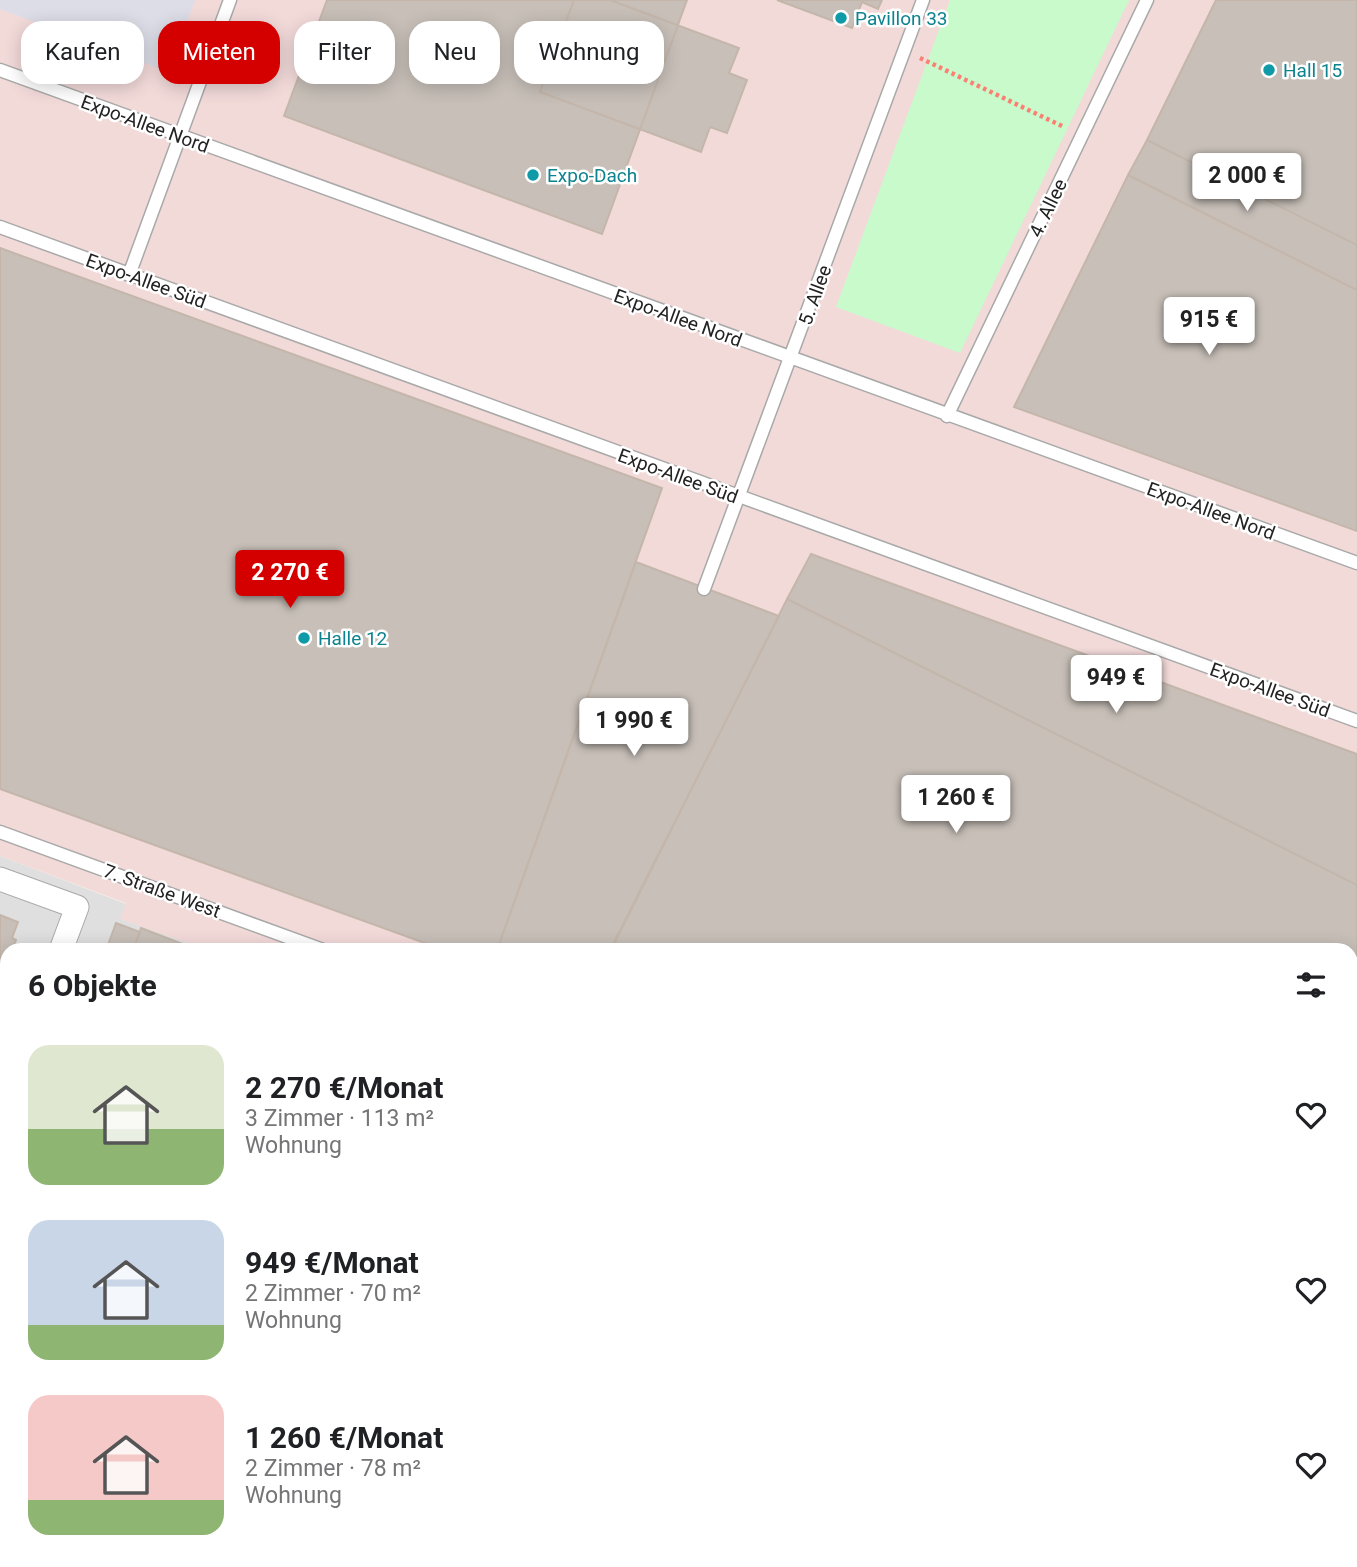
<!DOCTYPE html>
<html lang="de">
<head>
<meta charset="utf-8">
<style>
  :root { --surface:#fff; --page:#f2f2f2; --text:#202124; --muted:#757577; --accent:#d40000 }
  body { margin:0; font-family:Roboto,sans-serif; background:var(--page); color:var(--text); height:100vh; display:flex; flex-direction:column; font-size:26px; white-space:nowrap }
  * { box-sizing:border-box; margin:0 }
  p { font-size:23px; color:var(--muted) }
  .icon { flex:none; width:38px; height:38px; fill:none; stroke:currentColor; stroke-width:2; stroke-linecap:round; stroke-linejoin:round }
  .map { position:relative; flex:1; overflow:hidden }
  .drawer { position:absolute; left:0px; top:943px; width:1358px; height:625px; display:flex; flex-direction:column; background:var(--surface); border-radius:21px 21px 0 0; box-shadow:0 4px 18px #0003 }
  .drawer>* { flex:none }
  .top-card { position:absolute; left:21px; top:21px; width:700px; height:63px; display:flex; gap:14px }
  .price { position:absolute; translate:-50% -60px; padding:0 16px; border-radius:7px; background:#fff; color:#222; font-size:23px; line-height:46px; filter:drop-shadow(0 2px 4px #0008) }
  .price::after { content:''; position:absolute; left:50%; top:42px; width:21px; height:16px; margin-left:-10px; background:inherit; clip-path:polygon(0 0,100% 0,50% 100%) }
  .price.current { background:var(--accent); color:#fff }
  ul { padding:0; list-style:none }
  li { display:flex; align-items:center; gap:21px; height:175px; padding:0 28px }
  li span { display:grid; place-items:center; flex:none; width:196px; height:140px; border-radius:21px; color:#555 }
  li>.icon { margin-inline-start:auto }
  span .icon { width:84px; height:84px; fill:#fffc; stroke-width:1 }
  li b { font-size:30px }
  h2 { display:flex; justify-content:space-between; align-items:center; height:84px; padding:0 28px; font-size:30px }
  .chip { padding:0 24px; border-radius:21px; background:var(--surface); box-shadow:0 4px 18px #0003; font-size:24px; line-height:63px }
  .chip.current { background:var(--accent); color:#fff }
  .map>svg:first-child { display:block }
  .residential { fill:#e0dfdf }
  .commercial { fill:#f2dad9 }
  .park { fill:#c8facc }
  .parking { fill:#e2e2e2 }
  .plaza { fill:#dddde8 }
  .building { fill:#c7bfb8; stroke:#c4b6ab; stroke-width:2 }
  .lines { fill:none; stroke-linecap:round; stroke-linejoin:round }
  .service-casing { stroke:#a9a9a9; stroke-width:15 }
  .minor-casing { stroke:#a9a9a9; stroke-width:25 }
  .secondary-casing { stroke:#707d05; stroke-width:36 }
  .path { stroke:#fa8072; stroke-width:4.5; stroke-dasharray:3.5 3.5; stroke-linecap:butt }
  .service { stroke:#fff; stroke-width:12 }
  .minor { stroke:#fff; stroke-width:23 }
  .secondary { stroke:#f7fabf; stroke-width:33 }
  .culture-dot { fill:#0f9aa8; stroke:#fff; stroke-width:2.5 }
  .labels { text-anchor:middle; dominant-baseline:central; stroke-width:5; stroke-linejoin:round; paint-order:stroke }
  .culture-label { font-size:19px; fill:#0d838f; stroke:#fff; text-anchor:start }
  .street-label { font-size:19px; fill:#222; stroke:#fff }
</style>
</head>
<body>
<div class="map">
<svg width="1357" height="1567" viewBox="0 0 1357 1567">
  <rect width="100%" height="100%" fill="#f2efe9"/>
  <!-- residential -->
  <path class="residential" d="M0 856 126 904 121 919 208 950H7V1317L0 1315Z"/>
  <!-- commercial -->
  <path class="commercial" d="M0 0H1357V1567H1346L1337 1561H1351V950H208L120 919 126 903 0 856Z
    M1026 1561H1322L1318 1567H1050Z"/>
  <!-- park -->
  <path class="park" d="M950 0H1129L960 353 836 307Z"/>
  <!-- parking -->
  <path class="parking" d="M0 1480 7 1484V1561H141L148 1567H0Z"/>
  <!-- plaza -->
  <path class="plaza" d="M0 0H195L169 72 0 9Z"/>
  <!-- building -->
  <path class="building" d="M327 0H687L602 234 284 116Z
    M574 0H610L739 48 729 73 747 80 727 133 710 127 701 152 540 92Z
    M777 0H882L878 9 862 2 852 28Z
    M1216 0H1357V245L1147 140Z
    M1147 140 1357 245V290L1128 175Z
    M1128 175 1357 290V531L1014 407Z
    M0 248 662 488 497 950H444L0 789Z
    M811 554 1357 754V885L787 599Z
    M636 562 779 616 610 950H511L499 945Z
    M787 599 1357 885V1345L1351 1357V950H611Z
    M0 915 18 922 12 938 16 940 12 950H7L5 970 0 968Z
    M116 923 140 932 133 950 108 945Z
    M141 928 188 946 187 950H133Z
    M1351 1445 1357 1450V1485L1351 1481Z
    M608 1561H631L636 1563 634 1567H605Z
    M631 1561H672L685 1567H634L636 1563Z
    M703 1561H711L736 1567H700Z"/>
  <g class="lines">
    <defs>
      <path id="service" d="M0 70 1357 563
        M0 227 1357 721
        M129 275 230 0
        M947 416 1147 0
        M704 589 923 0
        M0 832 323 950
        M1261 1561 1272 1567
        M1284 1567 1289 1561"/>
      <path id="minor" d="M0 879 77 907 61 950
        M0 1114 7 1095"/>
      <path id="secondary" d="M0 1380 7 1383
        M279 1561 286 1567"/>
    </defs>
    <!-- service casing -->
    <use href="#service" class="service-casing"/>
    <!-- minor casing -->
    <use href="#minor" class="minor-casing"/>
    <!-- secondary casing -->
    <use href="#secondary" class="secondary-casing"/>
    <!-- path -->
    <path class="path" d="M920 58 1064 127"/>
    <!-- service -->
    <use href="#service" class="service"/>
    <!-- minor -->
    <use href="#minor" class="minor"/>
    <!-- secondary -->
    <use href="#secondary" class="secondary"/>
  </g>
  <!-- markers -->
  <g class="culture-dot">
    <circle cx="841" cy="18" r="7"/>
    <circle cx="1269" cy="70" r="7"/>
    <circle cx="533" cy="175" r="7"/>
    <circle cx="304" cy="638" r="7"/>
  </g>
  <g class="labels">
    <!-- culture labels -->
    <g class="culture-label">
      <text x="855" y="18">Pavillon 33</text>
      <text x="1283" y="70">Hall 15</text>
      <text x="547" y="175">Expo-Dach</text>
      <text x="318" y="638">Halle 12</text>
    </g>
    <!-- street labels -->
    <g class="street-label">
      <text transform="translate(145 124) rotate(20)">Expo-Allee Nord</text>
      <text transform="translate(1048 208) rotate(-64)">4. Allee</text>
      <text transform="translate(146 281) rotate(20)">Expo-Allee Süd</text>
      <text transform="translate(815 295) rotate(-70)">5. Allee</text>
      <text transform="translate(678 318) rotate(20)">Expo-Allee Nord</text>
      <text transform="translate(678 476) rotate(20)">Expo-Allee Süd</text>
      <text transform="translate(1211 511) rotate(20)">Expo-Allee Nord</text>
      <text transform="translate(1270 690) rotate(20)">Expo-Allee Süd</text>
      <text transform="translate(162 891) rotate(20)">7. Straße West</text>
    </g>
  </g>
</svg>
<b class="price" style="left:1247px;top:213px">2 000 €</b>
<b class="price" style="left:1209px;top:357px">915 €</b>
<b class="price current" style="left:290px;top:610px">2 270 €</b>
<b class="price" style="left:1116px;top:715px">949 €</b>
<b class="price" style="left:634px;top:758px">1 990 €</b>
<b class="price" style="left:956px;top:835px">1 260 €</b>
<div class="top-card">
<a class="chip">Kaufen</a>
<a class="chip current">Mieten</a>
<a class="chip">Filter</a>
<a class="chip">Neu</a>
<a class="chip">Wohnung</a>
</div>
<section class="drawer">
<h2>6 Objekte<svg class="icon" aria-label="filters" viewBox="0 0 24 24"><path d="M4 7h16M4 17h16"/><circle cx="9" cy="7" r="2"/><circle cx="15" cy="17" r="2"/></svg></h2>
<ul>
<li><span style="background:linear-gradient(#dfe7d0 60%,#8fb573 0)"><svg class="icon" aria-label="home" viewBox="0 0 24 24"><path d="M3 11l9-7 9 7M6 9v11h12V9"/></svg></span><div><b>2 270 €/Monat</b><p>3 Zimmer · 113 m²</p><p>Wohnung</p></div><svg class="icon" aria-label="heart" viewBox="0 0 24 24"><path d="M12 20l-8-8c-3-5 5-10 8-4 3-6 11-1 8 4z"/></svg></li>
<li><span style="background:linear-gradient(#c9d6e8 75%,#8fb573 0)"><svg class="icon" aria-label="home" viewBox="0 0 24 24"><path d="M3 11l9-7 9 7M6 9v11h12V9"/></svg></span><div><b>949 €/Monat</b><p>2 Zimmer · 70 m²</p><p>Wohnung</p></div><svg class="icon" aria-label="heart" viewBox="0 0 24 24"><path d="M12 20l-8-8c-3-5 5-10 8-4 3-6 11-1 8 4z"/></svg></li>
<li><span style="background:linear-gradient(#f6c9c9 75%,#8fb573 0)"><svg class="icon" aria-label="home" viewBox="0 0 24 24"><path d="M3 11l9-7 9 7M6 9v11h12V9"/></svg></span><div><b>1 260 €/Monat</b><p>2 Zimmer · 78 m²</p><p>Wohnung</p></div><svg class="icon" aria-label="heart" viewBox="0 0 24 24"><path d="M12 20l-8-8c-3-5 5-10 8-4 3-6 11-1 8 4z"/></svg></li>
</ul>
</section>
</div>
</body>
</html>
